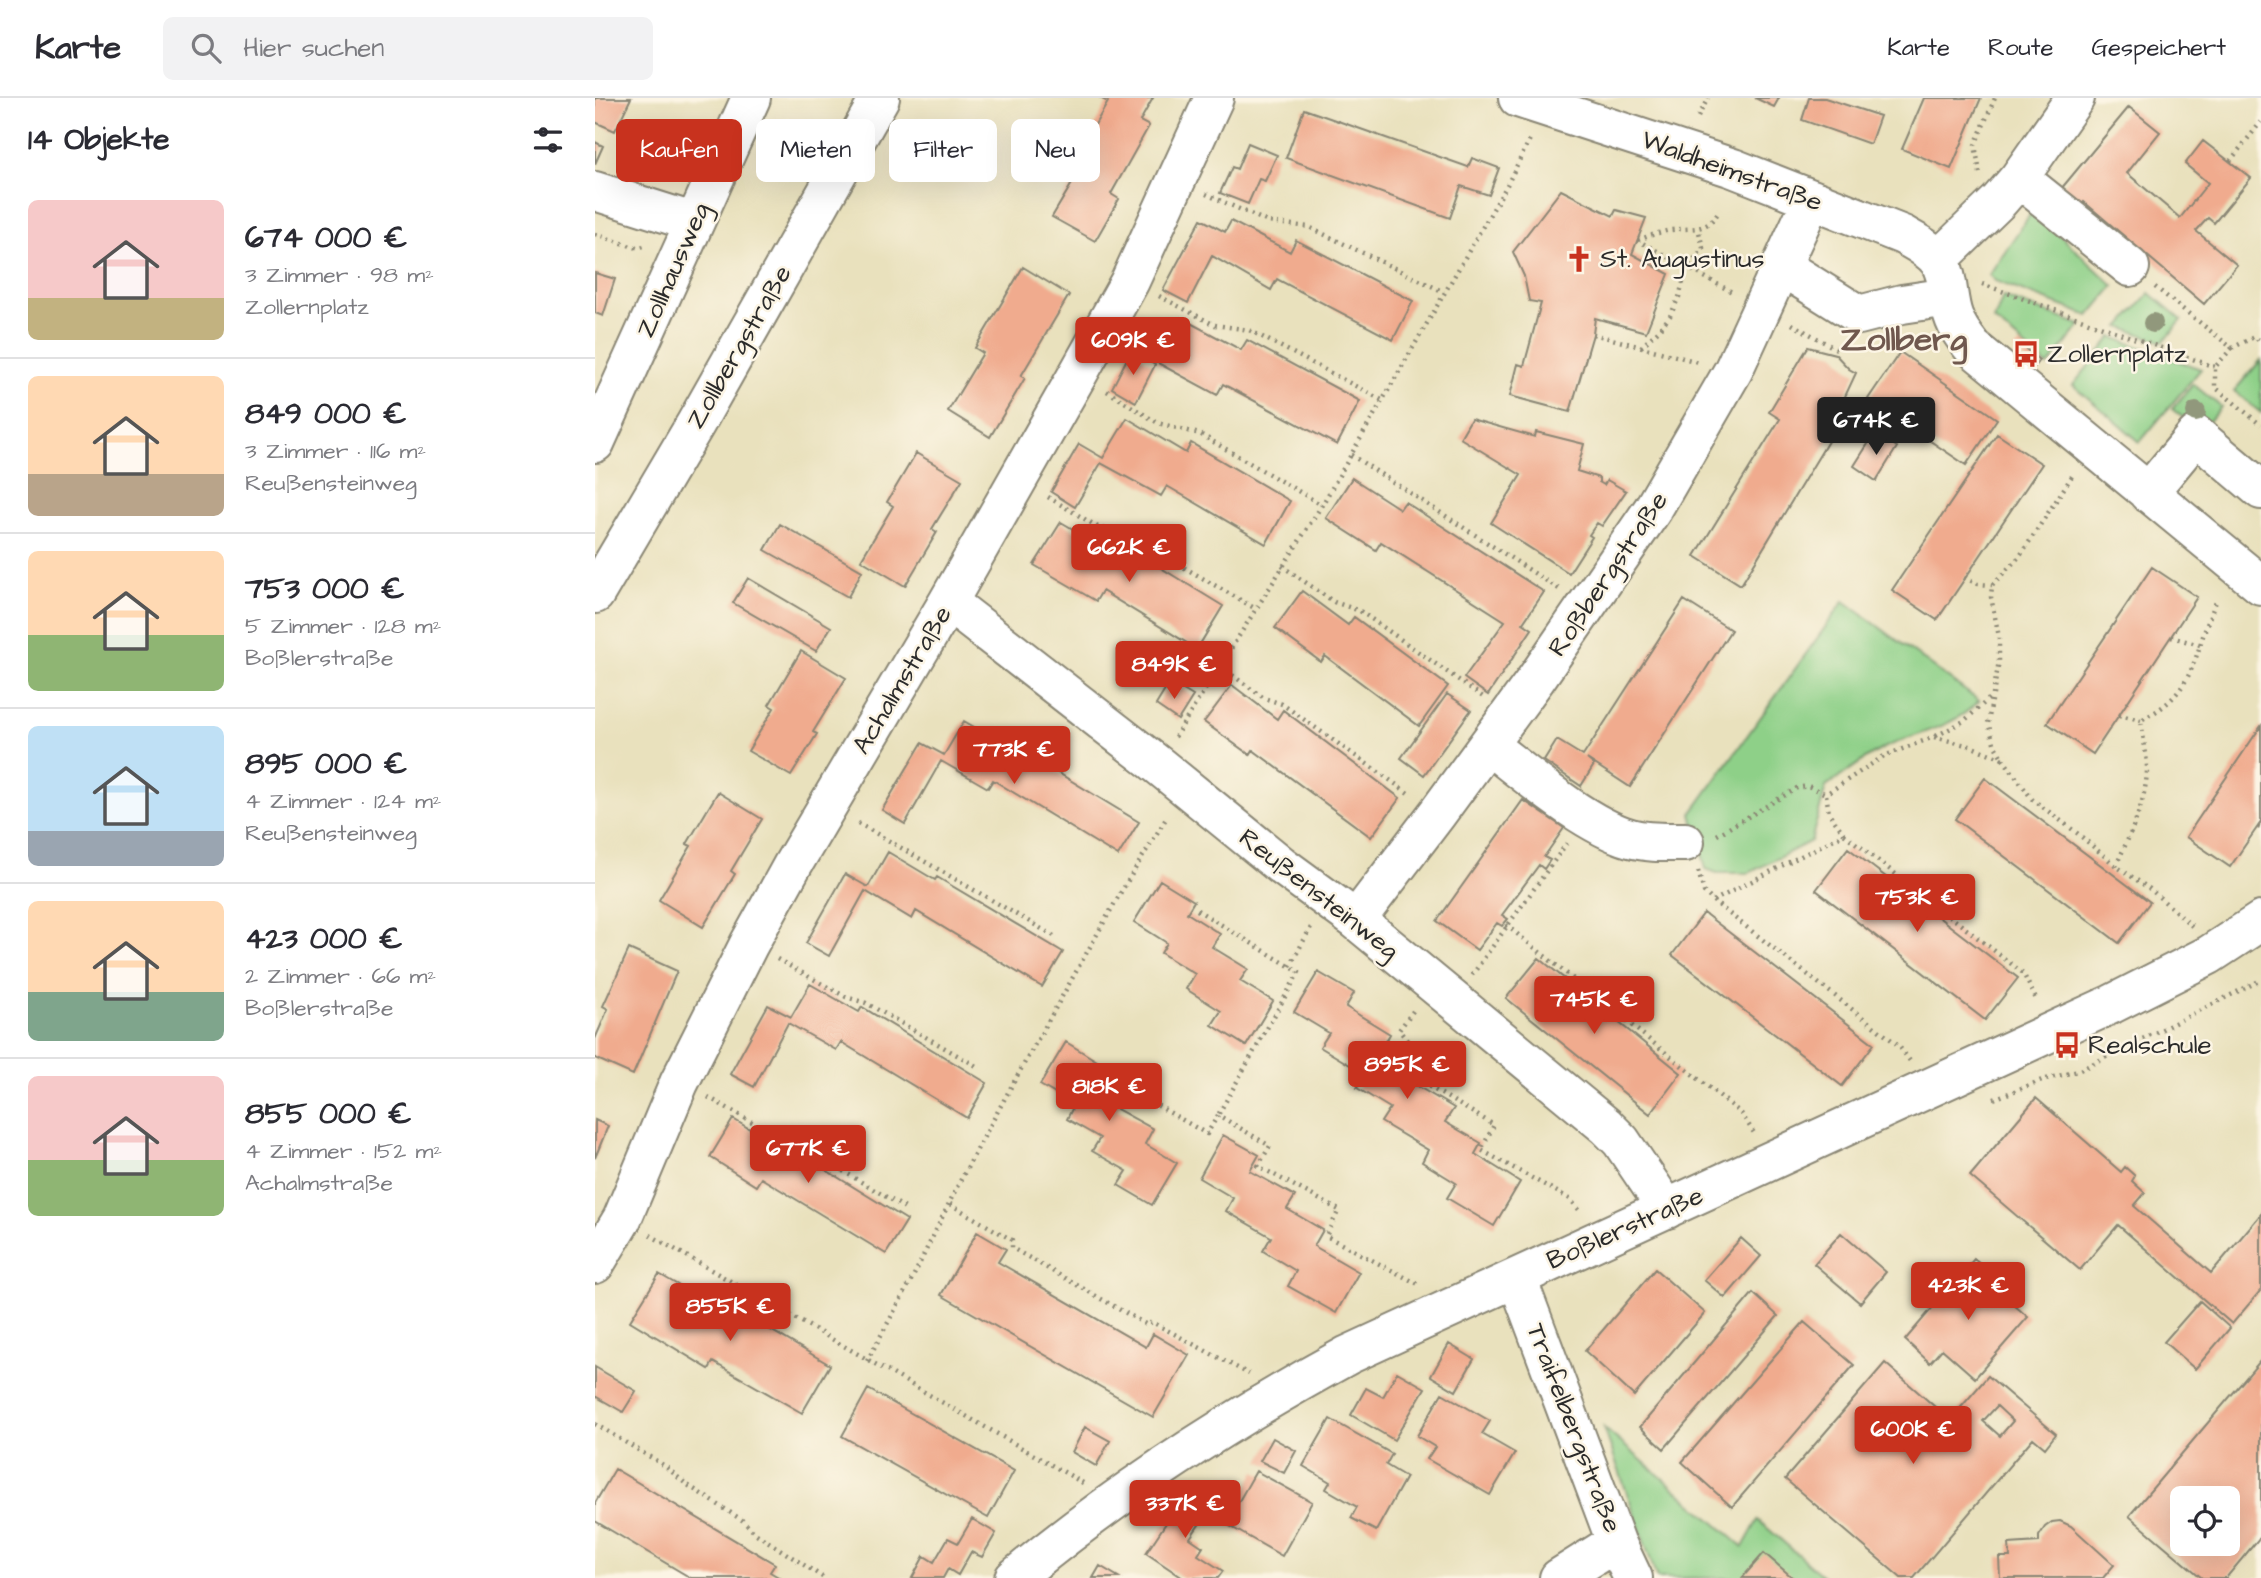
<!DOCTYPE html>
<html lang="de">
<head>
<meta charset="utf-8">
<style>
  :root { --surface:#fff; --page:#f2f2f3; --text:#2b2b33; --muted:#7c7c81; --line:#e1e1e2; --accent:#c8321e }
  body { margin:0; font-family:"Architects Daughter",sans-serif; background:var(--page); color:var(--text); height:100vh; display:flex; flex-direction:column; font-size:26px; white-space:nowrap }
  * { box-sizing:border-box; margin:0 }
  p { font-size:23px; color:var(--muted) }
  .icon { flex:none; width:38px; height:38px; fill:none; stroke:currentColor; stroke-width:2; stroke-linecap:round; stroke-linejoin:round }
  .map { position:relative; flex:1; overflow:hidden }
  .side { display:flex; flex-direction:column; background:var(--surface); width:595px }
  .side>* { flex:none }
  .top-card { position:absolute; left:21px; top:21px; width:665px; height:63px; display:flex; gap:14px }
  .buttons { position:absolute; left:1575px; top:1388px; display:grid; gap:14px }
  .buttons a { display:grid; place-items:center; width:70px; height:70px; border-radius:10px; background:var(--surface); box-shadow:0 7px 28px #0002; font-size:35px }
  .price { position:absolute; translate:-50% -60px; padding:0 16px; border-radius:7px; background:var(--accent); color:#fff; font-size:23px; line-height:46px; filter:drop-shadow(0 2px 4px #0008) }
  .price::after { content:''; position:absolute; left:50%; top:42px; width:21px; height:16px; margin-left:-10px; background:inherit; clip-path:polygon(0 0,100% 0,50% 100%) }
  .price.current { background:#222; color:#fff }
  ul { padding:0; list-style:none }
  li { display:flex; align-items:center; gap:21px; height:175px; padding:0 28px }
  li+li { border-top:2px solid var(--line) }
  li span { display:grid; place-items:center; flex:none; width:196px; height:140px; border-radius:10px; color:#555 }
  li>.icon { margin-inline-start:auto }
  span .icon { width:84px; height:84px; fill:#fffc; stroke-width:1 }
  li b { font-size:30px }
  h2 { display:flex; justify-content:space-between; align-items:center; height:84px; padding:0 28px; font-size:30px }
  .chip { padding:0 24px; border-radius:10px; background:var(--surface); box-shadow:0 7px 28px #0002; font-size:24px; line-height:63px }
  .chip.current { background:var(--accent); color:#fff }
  header { display:flex; align-items:center; gap:42px; box-sizing:border-box; height:98px; padding:0 35px; background:var(--surface); border-bottom:2px solid var(--line) }
  header strong { font-size:33px }
  nav { display:flex; gap:38px; margin-inline-start:auto; font-size:24px }
  .search { width:490px; height:63px; background:var(--page); display:flex; align-items:center; gap:18px; box-sizing:border-box; padding:0 24px; border-radius:10px; color:var(--muted); font-size:26px }
  main { display:flex; flex:1; min-height:0 }
  .map>svg:first-child { display:block }
  .green { fill:#8ed088; stroke:#5c7e5a; stroke-width:2 }
  .building { fill:#f0ab8e; fill-rule:evenodd }
  .lines { fill:none; stroke-linecap:round; stroke-linejoin:round }
  .minor-casing { stroke:#8a8674; stroke-width:42 }
  .major-casing { stroke:#8a8674; stroke-width:42 }
  .path { stroke:#8a8674; stroke-width:4.5; stroke-dasharray:2 5; stroke-linecap:butt }
  .minor { stroke:#fff; stroke-width:38 }
  .major { stroke:#fff; stroke-width:38 }
  .tree { fill:#91987c }
  .labels { text-anchor:middle; dominant-baseline:central; stroke-width:5; stroke-linejoin:round; paint-order:stroke }
  .street-label { font-size:26px; fill:#2b2b2b; stroke:#fcf5e5 }
  .poi-label { font-size:26px; fill:#2b2b2b; stroke:#fcf5e5; text-anchor:start }
  .district-label { font-size:33px; font-weight:bold; fill:#70584e; stroke:#fcf5e5 }
</style>
</head>
<body>
<header>
<strong>Karte</strong>
<div class="search"><svg class="icon" aria-label="search" viewBox="0 0 24 24"><circle cx="10" cy="10" r="6"/><path d="M15 15l6 6"/></svg>Hier suchen</div>
<nav><a>Karte</a><a>Route</a><a>Gespeichert</a></nav>
</header>
<main>
<section class="side">
<h2>14 Objekte<svg class="icon" aria-label="filters" viewBox="0 0 24 24"><path d="M4 7h16M4 17h16"/><circle cx="9" cy="7" r="2"/><circle cx="15" cy="17" r="2"/></svg></h2>
<ul>
<li><span style="background:linear-gradient(#f6c9c9 70%,#c2b280 0)"><svg class="icon" aria-label="home" viewBox="0 0 24 24"><path d="M3 11l9-7 9 7M6 9v11h12V9"/></svg></span><div><b>674 000 €</b><p>3 Zimmer · 98 m²</p><p>Zollernplatz</p></div></li>
<li><span style="background:linear-gradient(#ffd9b3 70%,#b9a48a 0)"><svg class="icon" aria-label="home" viewBox="0 0 24 24"><path d="M3 11l9-7 9 7M6 9v11h12V9"/></svg></span><div><b>849 000 €</b><p>3 Zimmer · 116 m²</p><p>Reußensteinweg</p></div></li>
<li><span style="background:linear-gradient(#ffd9b3 60%,#8fb573 0)"><svg class="icon" aria-label="home" viewBox="0 0 24 24"><path d="M3 11l9-7 9 7M6 9v11h12V9"/></svg></span><div><b>753 000 €</b><p>5 Zimmer · 128 m²</p><p>Boßlerstraße</p></div></li>
<li><span style="background:linear-gradient(#bfe0f5 75%,#9aa5b1 0)"><svg class="icon" aria-label="home" viewBox="0 0 24 24"><path d="M3 11l9-7 9 7M6 9v11h12V9"/></svg></span><div><b>895 000 €</b><p>4 Zimmer · 124 m²</p><p>Reußensteinweg</p></div></li>
<li><span style="background:linear-gradient(#ffd9b3 65%,#7fa58c 0)"><svg class="icon" aria-label="home" viewBox="0 0 24 24"><path d="M3 11l9-7 9 7M6 9v11h12V9"/></svg></span><div><b>423 000 €</b><p>2 Zimmer · 66 m²</p><p>Boßlerstraße</p></div></li>
<li><span style="background:linear-gradient(#f6c9c9 60%,#8fb573 0)"><svg class="icon" aria-label="home" viewBox="0 0 24 24"><path d="M3 11l9-7 9 7M6 9v11h12V9"/></svg></span><div><b>855 000 €</b><p>4 Zimmer · 152 m²</p><p>Achalmstraße</p></div></li>
</ul>
</section>
<div class="map">
<svg width="1666" height="1480" viewBox="0 0 1666 1480">
  <rect width="100%" height="100%" fill="#fcf5e5"/>
  <filter id="ink" filterUnits="userSpaceOnUse"><feTurbulence type="fractalNoise" baseFrequency=".0143" numOctaves="2"/><feDisplacementMap in="SourceGraphic" scale="14" xChannelSelector="R" yChannelSelector="G"/><feConvolveMatrix kernelMatrix="1 2 1 2 8 2 1 2 1" color-interpolation-filters="sRGB"/></filter>
  <filter id="wash" filterUnits="userSpaceOnUse"><feTurbulence type="fractalNoise" baseFrequency=".00686" numOctaves="4" result="noise"/><feDisplacementMap in="SourceGraphic" scale="28" xChannelSelector="R" yChannelSelector="G"/><feGaussianBlur stdDeviation="1.57" result="paint"/><feColorMatrix in="noise" values="0 0 0 0 0 0 0 0 0 0 0 0 0 0 0 0 0 1.4 0 .05"/><feComposite in="paint" operator="in"/></filter>
  <g filter="url(#wash)">
    <rect width="100%" height="100%" fill="#e9e1bd"/>
    <!-- green -->
    <path class="green" d="M1438 112 1519 188 1494 218 1400 183 1394 177Z
      M1555 195 1587 222 1568 244 1525 229Z
      M1408 199 1486 227 1453 268 1399 222Z
      M1517 239 1606 271 1545 344 1478 287Z
      M1666 262V315L1639 293Z
      M1598 286 1626 309 1611 327 1599 328 1577 311Z
      M1249 503 1384 603C1359 629 1323 635 1291 649 1270 659 1250 676 1231 689L1216 743 1154 775H1122L1111 771 1096 716Z
      M1009 1330 1148 1449 1163 1422 1230 1480H1062Z"/>
    <g id="blocks">
      <!-- building -->
      <path class="building" d="M0 0H36L20 33 0 24Z
        M505 0H558L545 23 554 28 516 96 524 101 500 143 457 119 482 77 474 72 513 4Z
        M1160 0H1184L1179 9Z
        M1214 0H1230L1285 18 1275 46 1207 22Z
        M1329 0H1386L1356 71 1307 51Z
        M1534 9 1565 34 1532 75 1585 120 1613 85 1590 66 1608 43 1656 80 1619 125 1613 120 1601 133 1642 167 1609 206 1489 104 1481 114 1461 97Z
        M709 11 873 69 877 60 904 70 894 97 866 88 855 120 691 60Z
        M0 44 8 48 0 66Z
        M653 45 682 57 670 83 664 81 653 106 625 95 637 69 642 71Z
        M966 92 1018 118 1021 112 1051 120 1037 156 1074 176 1051 234 1000 220 998 236 975 314 915 298 923 266 929 268 946 205 934 203 929 178 918 154Z
        M606 121 630 134 636 123 695 154 701 142 818 203 798 242 682 181 676 192 617 158 593 205 568 192Z
        M428 169 474 197 426 278 430 280 395 339 353 313 388 255 380 250Z
        M0 175 20 181 8 218 0 215Z
        M586 220 646 252 652 242 765 303 742 347 628 286 622 297 561 264Z
        M1425 246 1444 262 1439 269 1419 252Z
        M1213 249 1240 256 1254 271 1261 275 1239 322 1244 325 1146 487 1100 458 1185 321 1174 314Z
        M536 253 560 267 541 304 517 290Z
        M1305 254 1402 321 1371 367 1273 301Z
        M532 320 591 355 596 345 695 403 671 446 572 388 566 398 506 365 480 409 456 394 484 346 508 360Z
        M876 321 940 339 941 334 989 346 982 373 1004 380V384L1009 387 1012 382 1031 393 1007 428 1002 425 994 437 997 439 974 475 896 425 926 377 865 340Z
        M1280 335 1302 349 1281 383 1259 368Z
        M1402 336 1447 366 1342 522 1297 492Z
        M321 355 367 382 337 431 342 434 310 488 266 462 298 408 292 404Z
        M757 380 805 411 810 404 949 494 928 525 937 531 893 597 869 580 910 523 786 444 781 452 731 420Z
        M466 424 519 455 525 445 628 508 602 551 507 493 501 503 439 467Z
        M185 426 267 473 253 499 170 452Z
        M1557 469 1602 499 1498 656 1452 625Z
        M153 480 236 529 221 553 138 505Z
        M707 493 753 527 759 519 853 588 824 628 730 558 726 564 680 530Z
        M1089 502 1136 532 1035 689 992 661 999 667 986 688 949 663 962 642 988 658Z
        M206 553 251 580 218 634 222 636 196 678 153 653 179 610 174 607Z
        M575 584 598 598 583 622 561 607Z
        M637 587 682 621 688 612 805 700 776 739 658 652 655 657 609 624Z
        M852 596 876 612 829 677 806 660Z
        M369 623 416 651 419 648 544 724 523 758 398 682 393 690 346 663 310 726 287 712 327 645 349 657Z
        M1666 628V724L1635 769 1591 739Z
        M1390 680 1555 804 1524 845 1360 721Z
        M123 694 167 721 136 773 140 776 108 829 64 802 96 748 92 746Z
        M928 702 969 730 949 759 955 762 949 771 944 767 907 817 913 821 907 828 902 825 882 852 842 823Z
        M1253 750 1423 880 1390 922 1221 792Z
        M293 754 340 782 342 779 468 854 447 889 321 813 317 821 270 793 234 858 211 845 250 776 273 789Z
        M565 782 599 803 592 815 625 836 617 849 653 871 645 883 678 903 651 948 617 927 626 913 591 891 600 876 566 855 572 845 539 824Z
        M1109 815 1279 946 1247 988 1077 857Z
        M34 851 82 873 38 977 0 960V941L13 911 8 908Z
        M944 860 1086 975 1055 1016 911 900Z
        M723 874 759 895 751 909 795 936 788 948 821 969 812 982 859 1010 850 1024 886 1045 880 1056 925 1084 899 1128 852 1100 861 1085 827 1064 833 1052 786 1024 795 1010 762 990 770 976 725 949 734 935 699 914Z
        M215 886 264 914 267 909 392 985 372 1020 246 944 241 952 193 925 159 989 135 976 173 907 196 919Z
        M471 944 507 966 499 980 529 998 522 1011 558 1031 550 1046 582 1065 557 1107 523 1087 532 1073 497 1053 505 1040 472 1021 479 1007 445 987Z
        M1441 1000 1526 1074 1530 1069 1540 1078 1537 1083 1550 1095 1539 1108 1616 1175 1666 1116V1192L1637 1226 1523 1127 1485 1172 1375 1078Z
        M138 1021 185 1049 187 1045 312 1122 291 1156 166 1080 161 1088 115 1059Z
        M0 1022 13 1028 0 1060Z
        M628 1037 664 1057 655 1073 700 1098 692 1111 728 1132 719 1148 764 1174 741 1215 693 1188 701 1173 668 1153 676 1139 631 1113 638 1100 604 1080Z
        M382 1134 411 1151 403 1164 551 1249 558 1236 594 1257 558 1319 346 1197Z
        M1246 1135 1291 1174 1265 1205 1219 1166Z
        M1146 1140 1166 1158 1130 1200 1109 1182Z
        M1379 1161 1405 1183 1399 1190 1433 1219 1380 1280 1347 1251 1335 1265 1310 1242Z
        M1060 1171 1110 1215 1039 1298 990 1253Z
        M64 1176 141 1221 145 1214 235 1267 207 1315 118 1264 114 1271 35 1223Z
        M1158 1195 1183 1218 1069 1351 1045 1329Z
        M1605 1203 1635 1230 1600 1271 1569 1244Z
        M1209 1224 1259 1267 1137 1409 1087 1364Z
        M854 1246 879 1261 861 1293 836 1278Z
        M1666 1262V1438L1631 1480H1607L1534 1418ZM1587 1400H1633V1446H1587Z
        M1290 1265 1355 1322 1393 1278 1461 1336 1450 1350 1438 1340 1319 1480H1306L1190 1381ZM1402 1308 1418 1323 1405 1338 1388 1323Z
        M0 1269 41 1293 28 1314 0 1298Z
        M802 1274 830 1290 799 1342 756 1317 771 1290 788 1299Z
        M273 1291 419 1373 393 1420 247 1338Z
        M847 1295 895 1323 887 1336 920 1355 895 1397 832 1361 840 1349 822 1338Z
        M735 1321 797 1356 791 1367 811 1379 781 1433 756 1420 762 1409 731 1391 735 1384 708 1368Z
        M490 1329 515 1343 501 1368 477 1354Z
        M678 1340 701 1353 689 1375 665 1363Z
        M20 1371 180 1466 175 1474 185 1480H96L0 1423V1405Z
        M661 1373 717 1404 687 1458 631 1426Z
        M595 1389 619 1405 595 1440 608 1449 603 1457 628 1473 623 1480H588L551 1455Z
        M377 1421 401 1435 387 1459 376 1454 363 1477 353 1471 348 1480H317L329 1458 339 1464 353 1440 363 1445Z
        M1465 1423 1476 1428 1519 1467 1508 1480H1405L1404 1459H1415L1414 1446 1444 1444V1438L1450 1429 1457 1424Z
        M1169 1455 1198 1480H1147Z
        M505 1468 525 1480H498Z"/>
    </g>
  </g>
  <g filter="url(#ink)">
    <use href="#blocks" fill-opacity="0" stroke="#8a8674" stroke-width="2"/>
    <g class="lines">
      <defs>
        <path id="minor" d="M923 0 1138 70 1308 137C1320 144 1335 151 1344 163 1354 178 1352 200 1358 217 1362 230 1370 240 1378 250L1666 487
          M1424 80 1535 169
          M0 93 98 124
          M1343 162 1404 103 1424 80 1480 0
          M1186 168 1264 217 1307 206 1354 199
          M0 345 156 0
          M1553 395 1601 337 1666 392
          M353 504 563 667 686 767 761 822 1011 1028 1026 1043 1072 1111
          M893 647C931 676 990 727 1035 740 1053 745 1071 744 1090 744
          M761 822 842 716 941 581 1058 411 1138 273 1217 101
          M0 1166 27 1121 84 985 154 846 197 768 353 504 483 276 535 183 619 0
          M922 1180 1021 1444 1038 1480
          M419 1480C523 1393 634 1322 753 1257L1517 906 1614 857 1666 823
          M964 1480 1021 1444"/>
        <path id="major" d="M0 496 101 325 285 0"/>
      </defs>
      <!-- minor casing -->
      <use href="#minor" class="minor-casing"/>
      <!-- major casing -->
      <use href="#major" class="major-casing"/>
      <!-- path -->
      <path class="path" d="M1103 19 1113 0
        M1635 63 1666 24
        M1385 75 1380 47 1400 0
        M611 96 673 124 714 129 849 194
        M0 136 42 150 52 147
        M1042 142 1137 194
        M1043 142C1054 138 1065 134 1076 132 1098 129 1112 135 1124 113
        M1387 186 1620 269
        M1560 189 1637 250 1659 239 1666 244
        M564 198 620 227 654 232 787 302
        M1197 226 1243 252 1247 245
        M998 236 1103 264
        M1046 249 1065 231 1075 218 1084 199 1092 170 1108 150 1103 130
        M1637 250 1620 269V289L1666 327
        M512 293 563 325 605 336 727 407
        M756 357 964 491
        M453 399 503 429 536 439 661 511
        M687 468 739 504 765 513 888 599
        M1369 480 1383 486 1397 487
        M1576 539 1605 547
        M626 569 669 600 687 606 816 697
        M1524 617 1546 622
        M1341 638 1369 623 1396 599
        M580 639 727 407 912 87 936 39
        M1408 661 1437 701 1482 735 1521 768 1555 791 1597 828
        M263 725 459 838
        M1663 729 1666 730
        M1249 736 1234 715 1231 696 1289 658 1339 639 1375 648 1408 661 1400 648 1393 625 1404 563V539L1396 499 1397 487 1425 458 1479 375
        M1122 737 1202 690 1213 688 1231 696
        M1521 768C1534 738 1551 706 1552 672 1552 656 1548 639 1546 622 1604 593 1597 556 1621 504
        M1103 773 1109 794 1118 803 1249 736 1428 875 1442 903
        M1118 803 1303 947 1315 963
        M602 812 704 874 623 1017
        M911 827 1146 1015 1159 1035
        M182 861 251 899 271 905 385 970
        M695 868 716 829
        M877 877 972 745
        M818 913 804 932 829 964 821 981 899 1027 886 1052 975 1101 985 1113
        M508 976 612 1036 623 1017 675 1048 663 1068 744 1112 731 1138 825 1187
        M113 999 176 1035 194 1041 310 1110
        M1399 1001 1447 982 1483 973 1666 882
        M355 1106 417 1142V1150L552 1227 557 1224 654 1276
        M55 1137 488 1385
        M272 1263 318 1179 364 1085 416 989 526 794 572 719
        M0 1326 70 1368 91 1386 147 1422 160 1435 229 1480"/>
      <!-- minor -->
      <use href="#minor" class="minor"/>
      <!-- major -->
      <use href="#major" class="major"/>
    </g>
    <!-- trees -->
    <g class="tree">
      <circle cx="1558" cy="225" r="10"/>
      <circle cx="1601" cy="314" r="10"/>
    </g>
  </g>
  <!-- icons -->
  <defs>
    <symbol id="church-bare" viewBox="-9 -9 18 18"><path d="M-1.2-6h2.4v3.5h3.3v2.4h-3.3V6h-2.4V-.1h-3.3v-2.4h3.3Z" fill="#c8321e" stroke="#fcf5e5" stroke-width="2.5" paint-order="stroke"/></symbol>
    <symbol id="bus-bare" viewBox="-9 -9 18 18"><path d="M-5-6H5V4H4V6H2V4H-2V6H-4V4H-5ZM-3.5-4V0h7V-4ZM-3.5 1.2v1.5H-2V1.2ZM2 1.2v1.5H3.5V1.2Z" fill="#c8321e" stroke="#fcf5e5" stroke-width="2.5" paint-order="stroke"/></symbol>
  </defs>
  <g fill-rule="evenodd">
    <use href="#church-bare" x="965" y="142" width="38" height="38"/>
    <use href="#bus-bare" x="1412" y="237" width="38" height="38"/>
    <use href="#bus-bare" x="1453" y="928" width="38" height="38"/>
  </g>
  <g class="labels">
    <!-- street labels -->
    <g class="street-label">
      <text transform="translate(1137 73) rotate(20)">Waldheimstraße</text>
      <text transform="translate(78 172) rotate(-66)">Zollhausweg</text>
      <text transform="translate(144 249) rotate(-60)">Zollbergstraße</text>
      <text transform="translate(1013 476) rotate(-56)">Roßbergstraße</text>
      <text transform="translate(307 582) rotate(-59)">Achalmstraße</text>
      <text transform="translate(724 796) rotate(38)">Reußensteinweg</text>
      <text transform="translate(1030 1130) rotate(-24)">Boßlerstraße</text>
      <text transform="translate(979 1330) rotate(69)">Traifelbergstraße</text>
    </g>
    <!-- poi labels -->
    <g class="poi-label">
      <text x="1005" y="161">St. Augustinus</text>
      <text x="1452" y="256">Zollernplatz</text>
      <text x="1493" y="947">Realschule</text>
    </g>
    <!-- district labels -->
    <g class="district-label">
      <text x="1309" y="242">Zollberg</text>
    </g>
  </g>
</svg>
<div class="buttons">
<a><svg class="icon" aria-label="locate" viewBox="0 0 24 24"><circle cx="12" cy="12" r="6"/><path d="M12 2v4M12 18v4M2 12h4M18 12h4"/></svg></a>
</div>
<b class="price" style="left:538px;top:279px">609K €</b>
<b class="price current" style="left:1281px;top:359px">674K €</b>
<b class="price" style="left:534px;top:486px">662K €</b>
<b class="price" style="left:579px;top:603px">849K €</b>
<b class="price" style="left:419px;top:688px">773K €</b>
<b class="price" style="left:1322px;top:836px">753K €</b>
<b class="price" style="left:999px;top:938px">745K €</b>
<b class="price" style="left:812px;top:1003px">895K €</b>
<b class="price" style="left:514px;top:1025px">818K €</b>
<b class="price" style="left:213px;top:1087px">677K €</b>
<b class="price" style="left:1373px;top:1224px">423K €</b>
<b class="price" style="left:135px;top:1245px">855K €</b>
<b class="price" style="left:1318px;top:1368px">600K €</b>
<b class="price" style="left:590px;top:1442px">337K €</b>
<div class="top-card">
<a class="chip current">Kaufen</a>
<a class="chip">Mieten</a>
<a class="chip">Filter</a>
<a class="chip">Neu</a>
</div>
</div>
</main>
</body>
</html>
